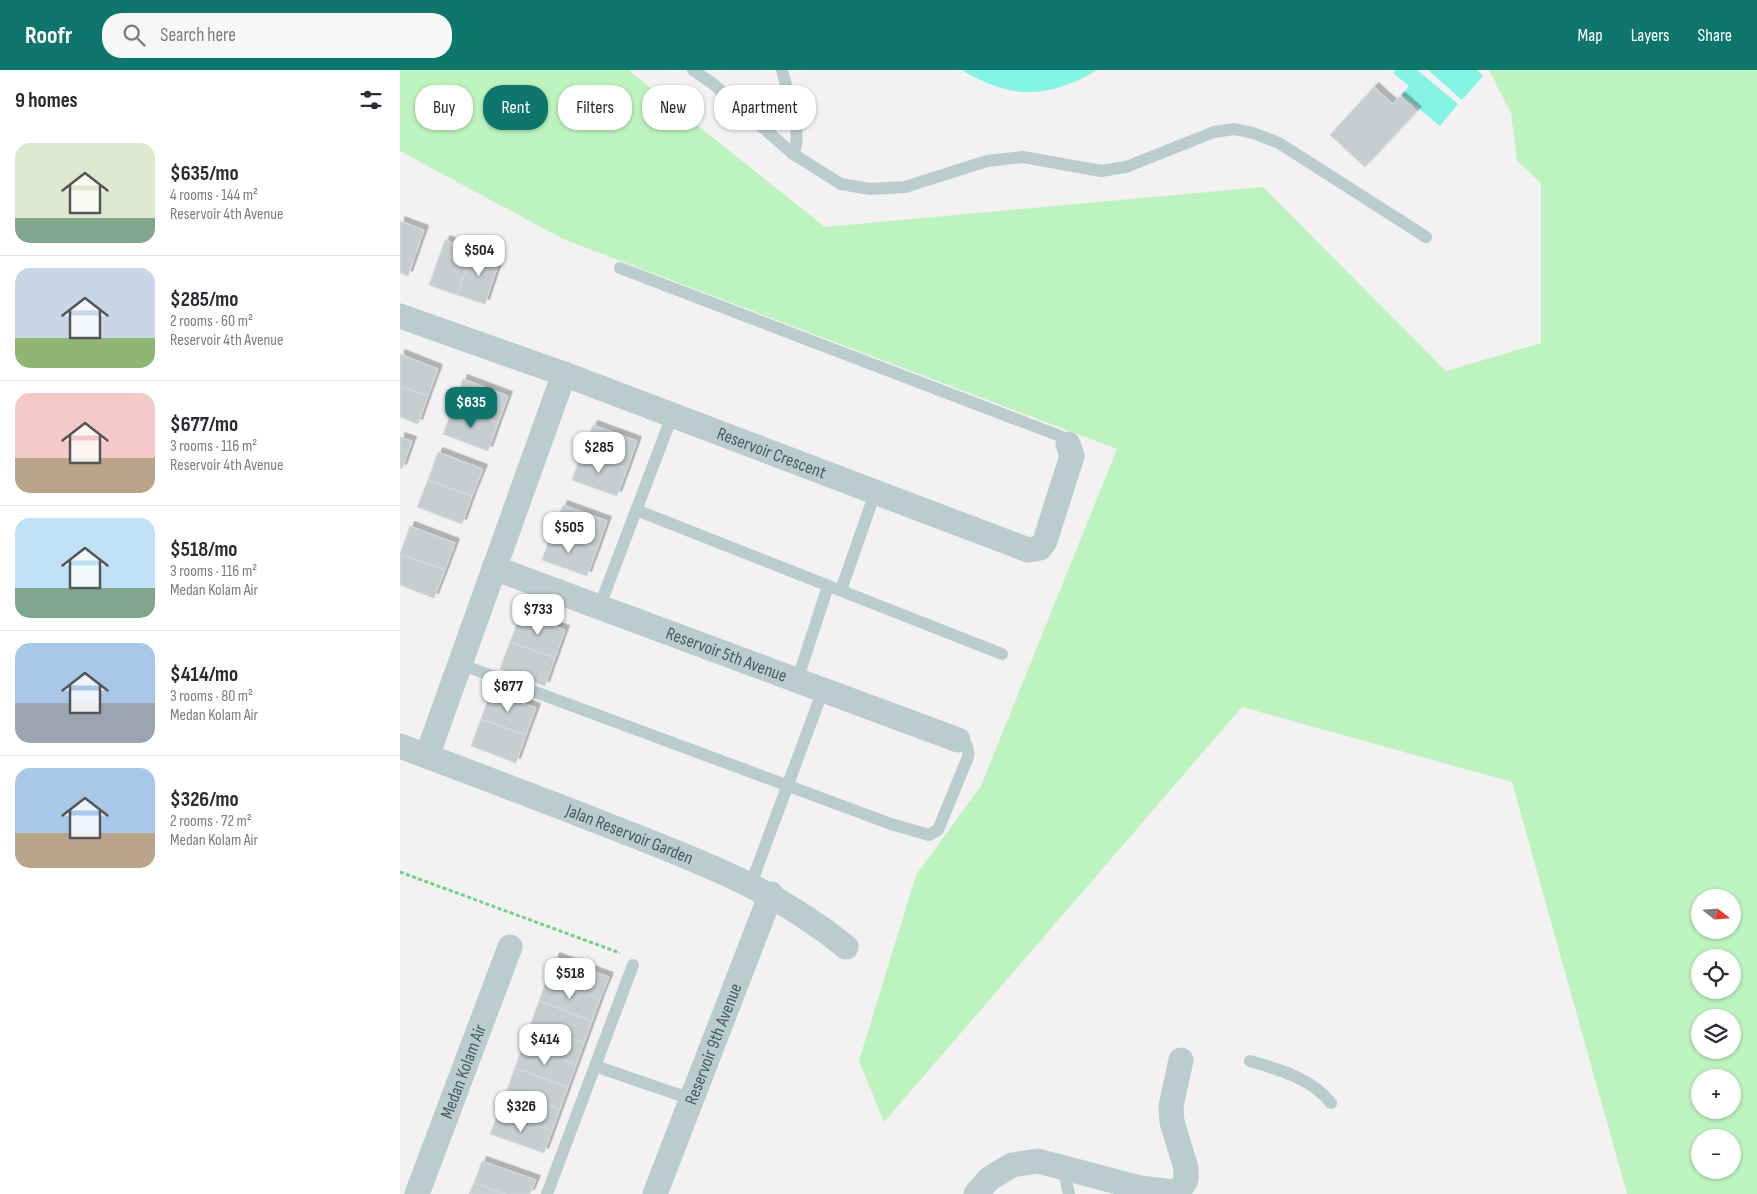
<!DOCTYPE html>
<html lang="en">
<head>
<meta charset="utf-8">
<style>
  :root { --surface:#fff; --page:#f7f7f7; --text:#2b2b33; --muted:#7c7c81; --line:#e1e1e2; --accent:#0f766e }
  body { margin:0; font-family:"Sofia Sans Condensed",sans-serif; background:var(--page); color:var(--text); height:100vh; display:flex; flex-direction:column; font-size:19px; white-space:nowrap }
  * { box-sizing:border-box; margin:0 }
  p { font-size:16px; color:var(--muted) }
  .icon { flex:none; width:28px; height:28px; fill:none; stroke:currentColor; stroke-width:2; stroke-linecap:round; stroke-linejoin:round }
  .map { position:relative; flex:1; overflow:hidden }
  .drawer { display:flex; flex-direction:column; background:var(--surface); width:400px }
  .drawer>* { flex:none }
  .guide { position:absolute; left:15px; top:15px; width:475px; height:45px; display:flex; gap:10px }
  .needle { width:32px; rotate:107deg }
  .controls { position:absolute; left:1291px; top:819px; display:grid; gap:10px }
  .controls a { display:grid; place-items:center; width:50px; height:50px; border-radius:50%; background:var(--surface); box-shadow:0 1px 4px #0004; font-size:25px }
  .price { position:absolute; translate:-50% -42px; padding:0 11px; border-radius:10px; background:#fff; color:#222; font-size:16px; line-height:32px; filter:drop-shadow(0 1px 2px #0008) }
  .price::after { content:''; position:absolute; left:50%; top:30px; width:15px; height:11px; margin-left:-8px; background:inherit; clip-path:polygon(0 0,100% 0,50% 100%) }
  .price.selected { background:var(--accent); color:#fff }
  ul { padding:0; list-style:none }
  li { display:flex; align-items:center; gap:15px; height:125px; padding:0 15px }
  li+li { border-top:1px solid var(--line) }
  li span { display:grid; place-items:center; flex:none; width:140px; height:100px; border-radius:15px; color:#555 }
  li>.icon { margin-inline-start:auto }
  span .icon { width:60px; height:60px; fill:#fffc; stroke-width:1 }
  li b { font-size:21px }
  h2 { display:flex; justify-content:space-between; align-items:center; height:60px; padding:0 15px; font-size:21px }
  .tag { padding:0 18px; border-radius:20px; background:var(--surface); box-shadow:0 1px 4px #0004; font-size:18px; line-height:45px }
  .tag.selected { background:var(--accent); color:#fff }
  header { display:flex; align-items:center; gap:30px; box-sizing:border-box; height:70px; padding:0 25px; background:var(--accent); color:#fff }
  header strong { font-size:24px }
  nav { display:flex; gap:28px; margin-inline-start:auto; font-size:18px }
  .search { width:350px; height:45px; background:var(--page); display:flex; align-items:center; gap:12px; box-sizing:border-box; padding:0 18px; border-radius:20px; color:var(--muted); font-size:19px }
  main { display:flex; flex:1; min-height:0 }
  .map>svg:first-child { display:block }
  .green { fill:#bdf3be; fill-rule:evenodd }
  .water { fill:#86f4e4 }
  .building { fill:#c7ced0; stroke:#d4dadd; filter:url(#shadow) }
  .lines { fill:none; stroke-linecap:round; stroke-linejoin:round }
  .path { stroke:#71d481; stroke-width:3; stroke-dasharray:4 2.5; stroke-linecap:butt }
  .lane { stroke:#bbccce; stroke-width:12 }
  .street { stroke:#bbccce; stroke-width:25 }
  .labels { text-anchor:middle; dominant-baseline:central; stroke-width:4; stroke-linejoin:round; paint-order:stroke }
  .street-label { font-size:18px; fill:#475d60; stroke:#fff }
</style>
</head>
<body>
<header>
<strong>Roofr</strong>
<div class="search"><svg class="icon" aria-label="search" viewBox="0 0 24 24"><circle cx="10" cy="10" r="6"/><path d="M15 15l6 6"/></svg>Search here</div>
<nav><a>Map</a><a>Layers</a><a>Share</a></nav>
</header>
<main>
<section class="drawer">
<h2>9 homes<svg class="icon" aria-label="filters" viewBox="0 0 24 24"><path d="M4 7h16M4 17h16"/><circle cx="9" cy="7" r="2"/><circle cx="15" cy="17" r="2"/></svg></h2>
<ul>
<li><span style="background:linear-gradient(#dfe7d0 75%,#7fa58c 0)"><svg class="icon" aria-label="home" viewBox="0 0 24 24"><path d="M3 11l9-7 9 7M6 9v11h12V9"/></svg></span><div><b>$635/mo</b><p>4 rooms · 144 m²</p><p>Reservoir 4th Avenue</p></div></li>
<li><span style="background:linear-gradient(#c9d6e8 70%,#8fb573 0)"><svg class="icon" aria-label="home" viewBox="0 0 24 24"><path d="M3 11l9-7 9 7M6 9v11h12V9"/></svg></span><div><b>$285/mo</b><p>2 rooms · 60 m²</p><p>Reservoir 4th Avenue</p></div></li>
<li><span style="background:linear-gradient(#f6c9c9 65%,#b9a48a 0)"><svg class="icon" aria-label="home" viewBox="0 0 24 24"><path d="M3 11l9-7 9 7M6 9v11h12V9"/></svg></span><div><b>$677/mo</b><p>3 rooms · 116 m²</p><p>Reservoir 4th Avenue</p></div></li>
<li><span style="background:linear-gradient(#bfe0f5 70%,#7fa58c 0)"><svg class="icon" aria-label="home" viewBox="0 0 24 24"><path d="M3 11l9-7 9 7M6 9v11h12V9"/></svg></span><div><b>$518/mo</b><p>3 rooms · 116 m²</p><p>Medan Kolam Air</p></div></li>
<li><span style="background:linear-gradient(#a9c7e8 60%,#9aa5b1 0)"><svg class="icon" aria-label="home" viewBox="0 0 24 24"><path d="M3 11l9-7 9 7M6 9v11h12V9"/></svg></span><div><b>$414/mo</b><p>3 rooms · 80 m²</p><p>Medan Kolam Air</p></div></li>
<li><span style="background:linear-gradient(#a9c7e8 65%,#b9a48a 0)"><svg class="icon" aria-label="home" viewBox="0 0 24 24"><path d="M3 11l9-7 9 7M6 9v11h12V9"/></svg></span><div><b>$326/mo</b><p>2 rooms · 72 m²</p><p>Medan Kolam Air</p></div></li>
</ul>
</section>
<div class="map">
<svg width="1357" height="1124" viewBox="0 0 1357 1124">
  <defs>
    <filter id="shadow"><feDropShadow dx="4.5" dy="-4.5" stdDeviation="0" flood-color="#0004"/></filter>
  </defs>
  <rect width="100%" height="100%" fill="#f3f1f2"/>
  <!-- green -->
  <path class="green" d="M0 0H228L425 157 863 117 1046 301 1141 273V113L1117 91 1111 43 1089 0H1357V1124H1227L1112 712 842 637 484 1052 459 991 516 805 581 716 717 379 163 169 0 81ZM1300 828H1332V860H1300ZM1300 888H1332V920H1300ZM1300 948H1332V980H1300ZM1300 1008H1332V1040H1300ZM1300 1068H1332V1100H1300Z"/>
  <!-- water -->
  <path class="water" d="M562 0H697C648 29 611 30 562 0Z
    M996 0H1017L1058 34 1040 56 1002 25 1009 16 993 3Z
    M1028 0H1077L1083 6 1062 30Z"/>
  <!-- building -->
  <path class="building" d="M974 17 993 34 1000 26 1017 41 965 97 930 65Z
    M0 151 24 160 8 206 0 203Z
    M45 170 73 180 57 225 29 215Z
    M73 180 100 189 85 234 57 225Z
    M0 284 38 299 28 326 0 316Z
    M63 309 108 326 98 353 53 337Z
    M0 316 28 326 18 354 0 347Z
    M53 337 98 353 88 381 43 364Z
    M193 355 237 371 227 399 182 382Z
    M0 367 12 371 2 399 0 398Z
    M38 382 83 399 72 426 28 410Z
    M182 382 227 399 217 426 172 410Z
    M28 410 72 426 62 454 17 437Z
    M163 435 207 451 197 479 152 462Z
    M10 456 55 473 45 500 0 484Z
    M152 462 197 479 187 506 142 490Z
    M0 484 45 500 34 528 0 515Z
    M121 544 165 560 155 588 110 572Z
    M110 572 155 588 145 616 100 599Z
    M91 621 136 638 126 665 81 649Z
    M81 649 126 665 116 693 71 676Z
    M155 887 209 907 200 929 147 909Z
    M147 909 200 929 192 951 139 931Z
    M139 931 192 951 184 973 131 953Z
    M131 953 184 973 176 995 123 975Z
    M123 975 176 995 168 1017 115 998Z
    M115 998 168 1017 160 1039 107 1020Z
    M107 1020 160 1039 152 1061 99 1042Z
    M99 1042 152 1061 144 1083 90 1064Z
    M82 1091 136 1110 130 1124H105L74 1113Z
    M74 1113 105 1124H69Z"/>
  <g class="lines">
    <!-- path -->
    <path class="path" d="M0 802 220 883"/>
    <!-- lane -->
    <path class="lane" d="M293 0 312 13 393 84 441 114 470 119 505 117 587 91 623 87 701 101 726 97 814 62 834 59 853 63 879 73 1026 167
      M382 0C387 22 404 64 393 84
      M220 198 660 366 668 374
      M236 440 602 584
      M441 520 475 423
      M199 538 272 346
      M60 594 491 754 529 765 538 760 568 687C569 678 567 673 559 668L558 670
      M397 611 428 516
      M351 814 423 620
      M850 991C880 1000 911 1008 931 1033
      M195 996 291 1029
      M663 1097 669 1124
      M147 1124 233 895"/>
    <!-- street -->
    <g class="street">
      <path id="s1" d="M0 246 164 304 628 480 640 478 645 471 672 386 668 374"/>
      <path id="s2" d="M94 498 558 670"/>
      <path id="s3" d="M0 676C71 703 142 729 212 757 297 790 375 819 446 877"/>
      <path d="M27 686 164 304"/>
      <path id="s4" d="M17 1124 110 877"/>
      <path id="s5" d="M255 1124 371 824"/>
      <path d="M576 1124 589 1109 612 1095 638 1091 740 1118 774 1122 781 1118 786 1110V1098L772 1052 771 1036 781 990"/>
    </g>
  </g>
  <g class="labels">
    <!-- street labels -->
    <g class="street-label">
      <text stroke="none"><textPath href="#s1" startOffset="396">Reservoir Crescent</textPath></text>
      <text stroke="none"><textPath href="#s2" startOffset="248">Reservoir 5th Avenue</textPath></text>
      <text stroke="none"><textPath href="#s3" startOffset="246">Jalan Reservoir Garden</textPath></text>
      <text stroke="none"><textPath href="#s5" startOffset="161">Reservoir 9th Avenue</textPath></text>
      <text stroke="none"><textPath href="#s4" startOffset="131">Medan Kolam Air</textPath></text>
    </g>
  </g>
</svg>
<div class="controls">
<a><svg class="needle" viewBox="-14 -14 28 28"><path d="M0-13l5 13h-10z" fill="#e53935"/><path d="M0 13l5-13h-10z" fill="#7c7c81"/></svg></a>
<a><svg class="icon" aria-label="locate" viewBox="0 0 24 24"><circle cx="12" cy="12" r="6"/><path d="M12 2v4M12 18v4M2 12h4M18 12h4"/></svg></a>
<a><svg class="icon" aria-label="layers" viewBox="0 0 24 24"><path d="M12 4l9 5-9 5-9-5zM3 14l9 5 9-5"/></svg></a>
<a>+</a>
<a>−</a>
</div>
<b class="price" style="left:79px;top:207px">$504</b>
<b class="price selected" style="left:71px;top:359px">$635</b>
<b class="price" style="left:199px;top:404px">$285</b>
<b class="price" style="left:169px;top:484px">$505</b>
<b class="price" style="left:138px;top:566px">$733</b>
<b class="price" style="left:108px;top:643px">$677</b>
<b class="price" style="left:170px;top:930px">$518</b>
<b class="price" style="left:145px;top:996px">$414</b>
<b class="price" style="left:121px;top:1063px">$326</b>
<div class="guide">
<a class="tag">Buy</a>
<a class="tag selected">Rent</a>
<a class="tag">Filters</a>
<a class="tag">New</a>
<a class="tag">Apartment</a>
</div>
</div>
</main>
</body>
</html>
